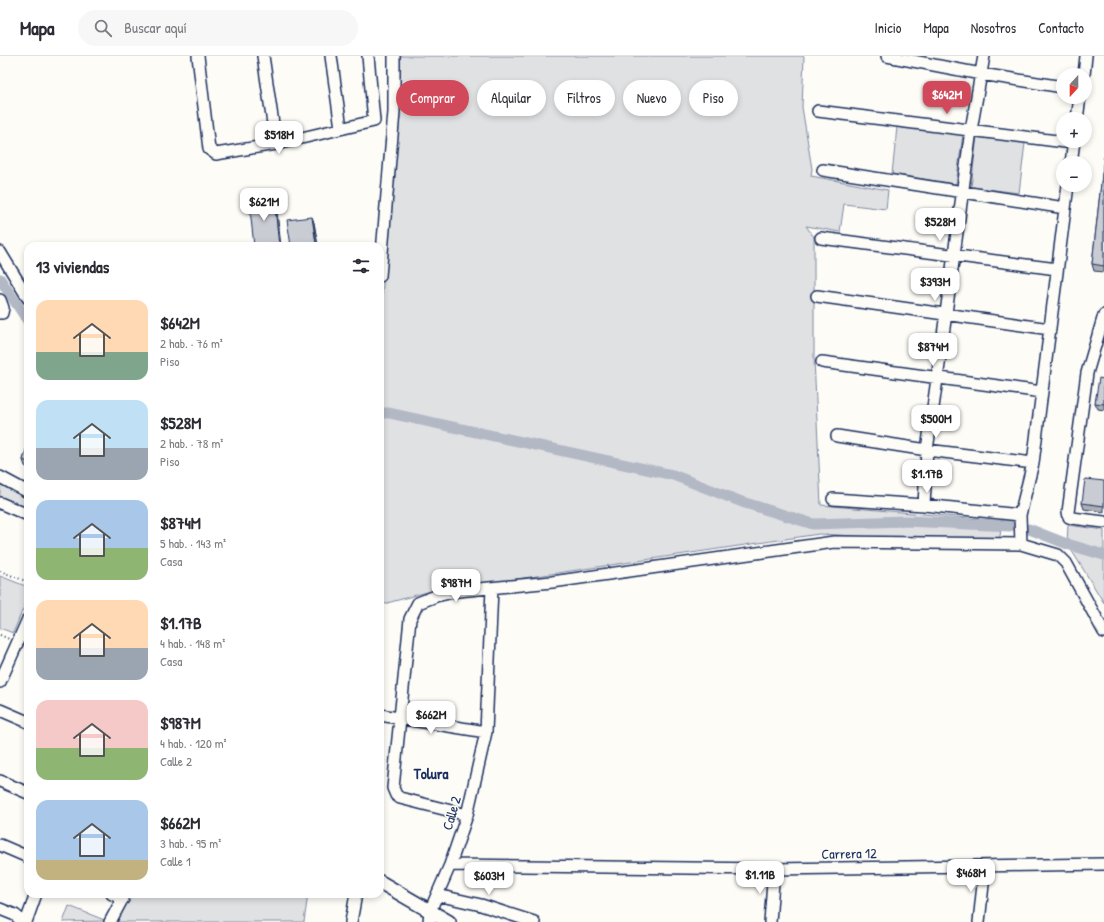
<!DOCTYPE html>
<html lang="es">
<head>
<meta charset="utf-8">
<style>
  :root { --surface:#fff; --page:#f7f7f7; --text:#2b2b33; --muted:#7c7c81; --line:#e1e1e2; --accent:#d1495b }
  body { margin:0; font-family:"Patrick Hand",sans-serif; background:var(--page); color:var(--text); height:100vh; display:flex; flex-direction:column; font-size:15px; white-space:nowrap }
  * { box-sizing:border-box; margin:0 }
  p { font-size:13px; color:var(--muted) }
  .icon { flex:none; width:22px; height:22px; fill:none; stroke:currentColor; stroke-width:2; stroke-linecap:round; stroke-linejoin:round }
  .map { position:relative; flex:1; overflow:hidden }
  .details { position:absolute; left:24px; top:186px; width:360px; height:656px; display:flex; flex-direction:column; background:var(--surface); border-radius:12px; box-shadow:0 2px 6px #0003 }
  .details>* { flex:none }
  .guide { position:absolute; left:396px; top:24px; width:380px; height:36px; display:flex; gap:8px }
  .needle { width:26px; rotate:201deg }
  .tools { position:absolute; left:1056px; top:12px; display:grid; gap:8px }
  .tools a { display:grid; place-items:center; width:36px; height:36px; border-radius:50%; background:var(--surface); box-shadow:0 2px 6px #0003; font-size:20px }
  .price { position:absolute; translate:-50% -34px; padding:0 9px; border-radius:8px; background:#fff; color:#222; font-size:13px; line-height:26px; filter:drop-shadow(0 1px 2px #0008) }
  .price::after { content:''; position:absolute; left:50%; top:24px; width:12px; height:9px; margin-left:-6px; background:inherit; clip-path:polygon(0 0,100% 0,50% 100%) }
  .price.on { background:var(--accent); color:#fff }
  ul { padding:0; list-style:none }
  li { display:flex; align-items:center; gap:12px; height:100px; padding:0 12px }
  li span { display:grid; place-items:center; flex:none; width:112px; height:80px; border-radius:12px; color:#555 }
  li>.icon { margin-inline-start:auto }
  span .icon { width:48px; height:48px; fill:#fffc; stroke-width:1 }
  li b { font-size:17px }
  h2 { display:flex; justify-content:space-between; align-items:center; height:48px; padding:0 12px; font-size:17px }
  .chip { padding:0 14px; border-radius:18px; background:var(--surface); box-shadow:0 2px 6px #0003; font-size:14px; line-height:36px }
  .chip.on { background:var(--accent); color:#fff }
  header { display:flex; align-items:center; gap:24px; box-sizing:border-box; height:56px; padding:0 20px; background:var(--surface); border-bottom:1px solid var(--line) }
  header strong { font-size:19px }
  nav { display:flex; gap:22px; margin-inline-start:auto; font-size:14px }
  .search { width:280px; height:36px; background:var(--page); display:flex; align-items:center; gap:10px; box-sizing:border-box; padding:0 14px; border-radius:22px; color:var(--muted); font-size:15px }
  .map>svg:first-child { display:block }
  .green { fill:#e0e1e3; stroke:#7e88a0 }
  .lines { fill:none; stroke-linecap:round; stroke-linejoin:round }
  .canal { stroke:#b3b8c5; stroke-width:11 }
  .minor-casing { stroke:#1b2f5e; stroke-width:14 }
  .tertiary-casing { stroke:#1b2f5e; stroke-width:16 }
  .path { stroke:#1b2f5e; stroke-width:2; stroke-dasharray:1 3; stroke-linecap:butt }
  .minor { stroke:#fdfcf7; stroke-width:11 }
  .tertiary { stroke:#fdfcf7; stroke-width:13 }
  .wall { fill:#adafb5; stroke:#1b2f5e }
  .shaded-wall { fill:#8d8f94; stroke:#1b2f5e }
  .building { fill:#c9ccd3; stroke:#1b2f5e }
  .labels { text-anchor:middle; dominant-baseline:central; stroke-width:3; stroke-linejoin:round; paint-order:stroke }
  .street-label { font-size:14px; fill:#1b2f5e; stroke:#fdfcf7 }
  .neighbourhood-label { font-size:15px; font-weight:bold; fill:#1b2f5e; stroke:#fdfcf7 }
</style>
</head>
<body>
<header>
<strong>Mapa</strong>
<div class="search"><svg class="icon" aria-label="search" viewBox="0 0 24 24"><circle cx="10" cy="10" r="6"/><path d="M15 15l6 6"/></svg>Buscar aquí</div>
<nav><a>Inicio</a><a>Mapa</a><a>Nosotros</a><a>Contacto</a></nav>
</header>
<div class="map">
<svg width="1104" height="866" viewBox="0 0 1104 866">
  <rect width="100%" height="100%" fill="#fdfcf7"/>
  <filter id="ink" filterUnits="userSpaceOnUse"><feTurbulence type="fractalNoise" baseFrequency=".025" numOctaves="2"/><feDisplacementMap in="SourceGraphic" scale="8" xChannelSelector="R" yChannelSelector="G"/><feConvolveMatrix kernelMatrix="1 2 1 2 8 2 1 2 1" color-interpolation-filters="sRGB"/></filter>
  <g filter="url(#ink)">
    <!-- green -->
    <path class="green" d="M399 0H804L802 51 812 113 811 120 888 134 886 153 844 148 840 176 806 170 814 181V303L821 449 1002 465 999 488 819 478 510 524 449 530 380 549V259L399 66Z
      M897 71 963 78 956 128 892 118Z
      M977 80 1025 87 1019 137 971 131Z
      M0 424 28 439V455L0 444Z
      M1068 469 1104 474V547L1067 487Z
      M0 520 28 531V541L13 577 0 572Z
      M126 838H308L304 866H113Z
      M69 850 107 865 63 866Z"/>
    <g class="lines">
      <!-- canal -->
      <path class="canal" d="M0 223 28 265
        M380 357H389L673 419 742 446 813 468 906 465 1010 470
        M1029 473 1067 488 1104 499"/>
      <defs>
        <path id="minor" d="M198 0 209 93 216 98 276 88 374 65 368 0
          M263 0 276 88
          M331 0 341 72
          M887 0 981 18 1063 31
          M1084 19 1086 0
          M818 55 1073 87
          M1077 63 1080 41
          M1071 107 1074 85
          M823 114 1065 152
          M821 182 1057 213
          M0 196 28 242
          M380 220 394 56V0
          M817 240 1050 273
          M0 244 3 252 2 257H0
          M1104 259 1087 317 1068 456 1069 461 1072 462 1104 466
          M822 306 1042 336
          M837 380 927 394 1033 407
          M0 421 28 436
          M833 443 924 449 1020 459
          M0 447 28 459
          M924 449 927 394 937 323 971 74 984 0
          M1021 488 1020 459 1033 407 1068 129
          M0 626 28 563
          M0 654 28 666
          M380 659 486 676
          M0 725 28 737
          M467 759 400 742 396 739 393 732 410 563 418 547 436 540 458 535 552 526 834 486 1021 488 1058 499 1066 507 1104 576
          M0 789 28 801
          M450 809 774 813 1104 808
          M112 838 123 843
          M437 839 481 849 534 866
          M0 853 15 859 23 866
          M26 866 36 838
          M110 866 125 838
          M351 866 356 838
          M429 866 430 855 450 809 467 759 486 676 492 532
          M770 866 774 813
          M979 866 985 810"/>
        <path id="tertiary" d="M380 826 449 866"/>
      </defs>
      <!-- minor casing -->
      <use href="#minor" class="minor-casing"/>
      <!-- tertiary casing -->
      <use href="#tertiary" class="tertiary-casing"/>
      <!-- path -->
      <path class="path" d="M0 515 28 526
        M0 579 9 583"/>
      <!-- minor -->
      <use href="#minor" class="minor"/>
      <!-- tertiary -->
      <use href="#tertiary" class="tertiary"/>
    </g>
    <!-- wall -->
    <path class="wall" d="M1104 101V216L1094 215 1092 208Z
      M312 161 314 167 318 190H291Z
      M1104 323V354L1098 353 1095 347Z
      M28 388V412L25 410 23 404Z
      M1104 425V456L1084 453 1082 447Z"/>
    <!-- shaded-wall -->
    <path class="shaded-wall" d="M274 141 276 147 281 190H279Z
      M312 161 314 167 318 190H317L316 188Z"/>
    <!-- building -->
    <path class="building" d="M1104 101V210L1092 208Z
      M274 141 279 190H254L249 144Z
      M312 161 316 188 300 190H291L287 164Z
      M1099 322 1104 323V348L1095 347Z
      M28 388V406L23 404Z
      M1085 423 1104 425V450L1082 447Z"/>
  </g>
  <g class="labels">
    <!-- street labels -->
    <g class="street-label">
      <text transform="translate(451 757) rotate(-74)">Calle 2</text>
      <text transform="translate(849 797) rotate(-1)">Carrera 12</text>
    </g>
    <!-- neighbourhood labels -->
    <g class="neighbourhood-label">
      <text x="431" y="717">Tolura</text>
    </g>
  </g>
</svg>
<div class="tools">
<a><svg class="needle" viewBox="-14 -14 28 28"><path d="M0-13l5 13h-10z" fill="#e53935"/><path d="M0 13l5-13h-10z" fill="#7c7c81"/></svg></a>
<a>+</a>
<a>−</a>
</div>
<b class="price on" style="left:947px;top:59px">$642M</b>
<b class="price" style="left:279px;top:99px">$518M</b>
<b class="price" style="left:264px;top:166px">$621M</b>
<b class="price" style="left:940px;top:186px">$528M</b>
<b class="price" style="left:935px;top:246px">$393M</b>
<b class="price" style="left:933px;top:311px">$874M</b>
<b class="price" style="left:936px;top:383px">$500M</b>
<b class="price" style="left:927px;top:438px">$1.17B</b>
<b class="price" style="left:456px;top:547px">$987M</b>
<b class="price" style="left:431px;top:679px">$662M</b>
<b class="price" style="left:971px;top:837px">$468M</b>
<b class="price" style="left:760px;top:839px">$1.11B</b>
<b class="price" style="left:489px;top:840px">$603M</b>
<div class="guide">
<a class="chip on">Comprar</a>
<a class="chip">Alquilar</a>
<a class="chip">Filtros</a>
<a class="chip">Nuevo</a>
<a class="chip">Piso</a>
</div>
<section class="details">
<h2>13 viviendas<svg class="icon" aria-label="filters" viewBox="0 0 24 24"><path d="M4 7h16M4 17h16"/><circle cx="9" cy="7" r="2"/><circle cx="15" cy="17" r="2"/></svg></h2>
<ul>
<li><span style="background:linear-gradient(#ffd9b3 65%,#7fa58c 0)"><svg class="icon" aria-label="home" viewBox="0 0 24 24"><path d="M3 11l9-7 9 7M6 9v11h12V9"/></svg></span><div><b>$642M</b><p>2 hab. · 76 m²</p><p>Piso</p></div></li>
<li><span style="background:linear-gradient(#bfe0f5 60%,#9aa5b1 0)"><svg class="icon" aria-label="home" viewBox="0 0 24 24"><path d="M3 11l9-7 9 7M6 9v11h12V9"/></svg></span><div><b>$528M</b><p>2 hab. · 78 m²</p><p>Piso</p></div></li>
<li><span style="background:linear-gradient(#a9c7e8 60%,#8fb573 0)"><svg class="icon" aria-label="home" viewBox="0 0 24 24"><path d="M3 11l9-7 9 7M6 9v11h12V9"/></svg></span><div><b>$874M</b><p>5 hab. · 143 m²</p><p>Casa</p></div></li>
<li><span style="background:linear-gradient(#ffd9b3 60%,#9aa5b1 0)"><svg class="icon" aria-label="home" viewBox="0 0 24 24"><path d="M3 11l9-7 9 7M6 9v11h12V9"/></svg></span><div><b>$1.17B</b><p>4 hab. · 148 m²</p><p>Casa</p></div></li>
<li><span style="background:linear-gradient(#f6c9c9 60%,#8fb573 0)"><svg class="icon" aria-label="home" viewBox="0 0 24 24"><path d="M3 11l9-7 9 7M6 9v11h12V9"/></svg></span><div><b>$987M</b><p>4 hab. · 120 m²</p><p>Calle 2</p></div></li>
<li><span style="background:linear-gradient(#a9c7e8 75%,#c2b280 0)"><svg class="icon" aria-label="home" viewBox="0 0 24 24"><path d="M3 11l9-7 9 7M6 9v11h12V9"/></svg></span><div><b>$662M</b><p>3 hab. · 95 m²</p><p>Calle 1</p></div></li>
</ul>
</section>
</div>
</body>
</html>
